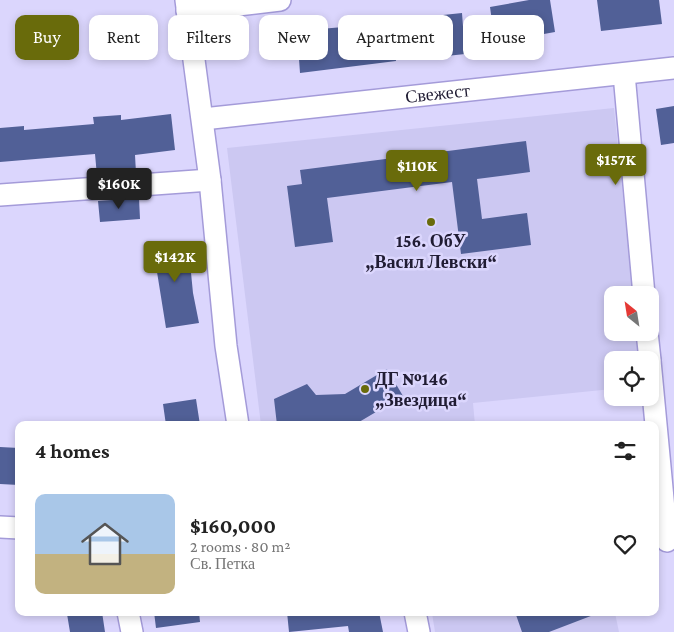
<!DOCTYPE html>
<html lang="en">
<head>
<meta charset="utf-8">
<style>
  :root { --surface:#fff; --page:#f2f2f2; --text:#222; --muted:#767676; --accent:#696b0b }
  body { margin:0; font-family:"Crimson Pro",serif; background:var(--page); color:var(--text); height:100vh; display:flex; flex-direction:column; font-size:19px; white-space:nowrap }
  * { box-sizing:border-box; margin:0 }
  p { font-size:16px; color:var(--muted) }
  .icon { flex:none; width:28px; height:28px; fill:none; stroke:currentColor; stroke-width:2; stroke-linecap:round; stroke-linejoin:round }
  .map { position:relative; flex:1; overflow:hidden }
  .drawer { position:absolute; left:15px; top:421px; width:644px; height:195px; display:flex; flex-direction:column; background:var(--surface); border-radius:10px; box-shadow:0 2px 8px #0003 }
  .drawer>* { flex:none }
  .banner { position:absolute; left:15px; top:15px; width:645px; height:45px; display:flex; gap:10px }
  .needle { width:32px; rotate:330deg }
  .controls { position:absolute; left:604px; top:286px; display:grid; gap:10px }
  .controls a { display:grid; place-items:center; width:55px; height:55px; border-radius:10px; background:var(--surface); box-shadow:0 2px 8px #0003; font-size:25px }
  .price { position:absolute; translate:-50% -42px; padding:0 11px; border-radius:5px; background:var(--accent); color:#fff; font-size:16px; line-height:32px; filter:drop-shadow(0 1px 2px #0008) }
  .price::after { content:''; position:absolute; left:50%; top:30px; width:15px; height:11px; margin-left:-8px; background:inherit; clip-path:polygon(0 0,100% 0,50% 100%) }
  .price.current { background:#222; color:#fff }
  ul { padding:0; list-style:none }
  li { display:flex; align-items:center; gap:15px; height:125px; padding:0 20px }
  li span { display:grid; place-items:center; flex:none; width:140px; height:100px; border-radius:10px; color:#555 }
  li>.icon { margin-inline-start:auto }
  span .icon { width:60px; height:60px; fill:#fffc; stroke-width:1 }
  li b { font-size:21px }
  h2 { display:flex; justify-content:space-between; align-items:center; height:60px; padding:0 20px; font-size:21px }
  .pill { padding:0 18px; border-radius:10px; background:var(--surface); box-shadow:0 2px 8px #0003; font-size:18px; line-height:45px }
  .pill.current { background:var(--accent); color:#fff }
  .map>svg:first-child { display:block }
  .built { fill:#ccc8f2 }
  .building { fill:#516097 }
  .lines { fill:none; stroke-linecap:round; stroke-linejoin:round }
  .minor-casing { stroke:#a49bd9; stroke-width:24 }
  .minor { stroke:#fff; stroke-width:21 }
  .poi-dot { fill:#696b0b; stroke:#dbd6fd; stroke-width:2 }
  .labels { text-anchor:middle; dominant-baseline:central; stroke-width:5; stroke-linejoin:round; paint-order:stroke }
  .street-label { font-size:18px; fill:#201c33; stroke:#dbd6fd }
  .poi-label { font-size:18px; font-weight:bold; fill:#201c33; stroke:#dbd6fd }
</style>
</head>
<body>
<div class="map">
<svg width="674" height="632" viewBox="0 0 674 632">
  <rect width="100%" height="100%" fill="#dbd6fd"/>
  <!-- built -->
  <path class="built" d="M614 108 633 295H612V332L637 333 640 360H612V389L473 403 475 425H261L227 148Z
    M432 613H615L619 632H435Z"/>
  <!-- building -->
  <path class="building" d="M529 0H550L555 32 495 43 490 7Z
    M597 0H659L662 24 601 31Z
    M462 13 465 54 428 58 424 17Z
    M391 19 396 61 300 73 297 31 355 26V24Z
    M674 106V143L661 145 656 109Z
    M171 114 175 150 135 155 136 173 97 176 95 154 0 162V128L24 126V130L94 124 93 117 121 115V120Z
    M526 141 530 172 477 179 482 219 527 213 531 245 461 254 452 182 327 198 333 242 295 247 287 186 302 184 300 170Z
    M139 198 140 219 100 222 98 201Z
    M188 242 193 293 199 323 166 328 157 272H152L149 246Z
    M387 369 403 396 354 425H277L274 399 307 384 316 395 345 394Z
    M196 399 200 425H166L163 404Z
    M0 447 19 448V485L0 484Z
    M78 612H102L105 632H70L67 614Z
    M154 612H199L200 622 156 628Z
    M287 612H379L383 632H349L348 626 289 632Z
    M515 612H596V614L549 632H522Z"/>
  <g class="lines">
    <defs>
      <g id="minor">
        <path d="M186 0 210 180 226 346 238 425"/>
        <path d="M187 11 280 0"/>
        <path d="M624 74 644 295"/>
        <path id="s1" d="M203 119 674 68"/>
        <path d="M0 195 210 180"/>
        <path d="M647 332 650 360"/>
        <path d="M650 361 667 541"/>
        <path d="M0 527 19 528"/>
        <path d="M128 612 132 632"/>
        <path d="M415 612 419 632"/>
      </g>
    </defs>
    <!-- minor casing -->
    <use href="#minor" class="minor-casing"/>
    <!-- minor -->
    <use href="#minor" class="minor"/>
  </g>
  <!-- markers -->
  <g class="poi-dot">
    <circle cx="431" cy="222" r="5"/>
    <circle cx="365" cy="389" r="5"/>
  </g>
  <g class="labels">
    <!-- street labels -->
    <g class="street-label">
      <text stroke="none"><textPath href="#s1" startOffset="236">Свежест</textPath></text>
    </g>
    <!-- poi labels -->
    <g class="poi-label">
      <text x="431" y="241">156. ОбУ<tspan x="431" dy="21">„Васил Левски“</tspan></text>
      <text x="375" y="379" text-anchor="start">ДГ №146<tspan x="375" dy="21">„Звездица“</tspan></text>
    </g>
  </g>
</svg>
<div class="controls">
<a><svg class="needle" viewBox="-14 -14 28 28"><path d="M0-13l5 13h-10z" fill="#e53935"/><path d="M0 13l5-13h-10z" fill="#767676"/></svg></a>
<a><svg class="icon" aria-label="locate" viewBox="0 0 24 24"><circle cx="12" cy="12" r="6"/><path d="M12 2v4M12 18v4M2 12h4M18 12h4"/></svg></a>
</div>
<b class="price" style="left:616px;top:186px">$157K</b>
<b class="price" style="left:417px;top:192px">$110K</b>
<b class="price current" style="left:119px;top:210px">$160K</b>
<b class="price" style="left:175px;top:283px">$142K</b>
<div class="banner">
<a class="pill current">Buy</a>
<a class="pill">Rent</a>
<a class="pill">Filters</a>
<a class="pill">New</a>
<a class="pill">Apartment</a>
<a class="pill">House</a>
</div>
<section class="drawer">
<h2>4 homes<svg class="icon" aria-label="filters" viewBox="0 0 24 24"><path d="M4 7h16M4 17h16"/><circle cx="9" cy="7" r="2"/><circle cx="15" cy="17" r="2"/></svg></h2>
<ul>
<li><span style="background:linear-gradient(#a9c7e8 60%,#c2b280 0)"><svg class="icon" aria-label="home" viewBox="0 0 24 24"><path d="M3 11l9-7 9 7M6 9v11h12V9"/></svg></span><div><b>$160,000</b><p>2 rooms · 80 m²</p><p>Св. Петка</p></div><svg class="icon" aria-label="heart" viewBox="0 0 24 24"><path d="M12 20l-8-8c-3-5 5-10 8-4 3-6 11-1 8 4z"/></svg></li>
</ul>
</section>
</div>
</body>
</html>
